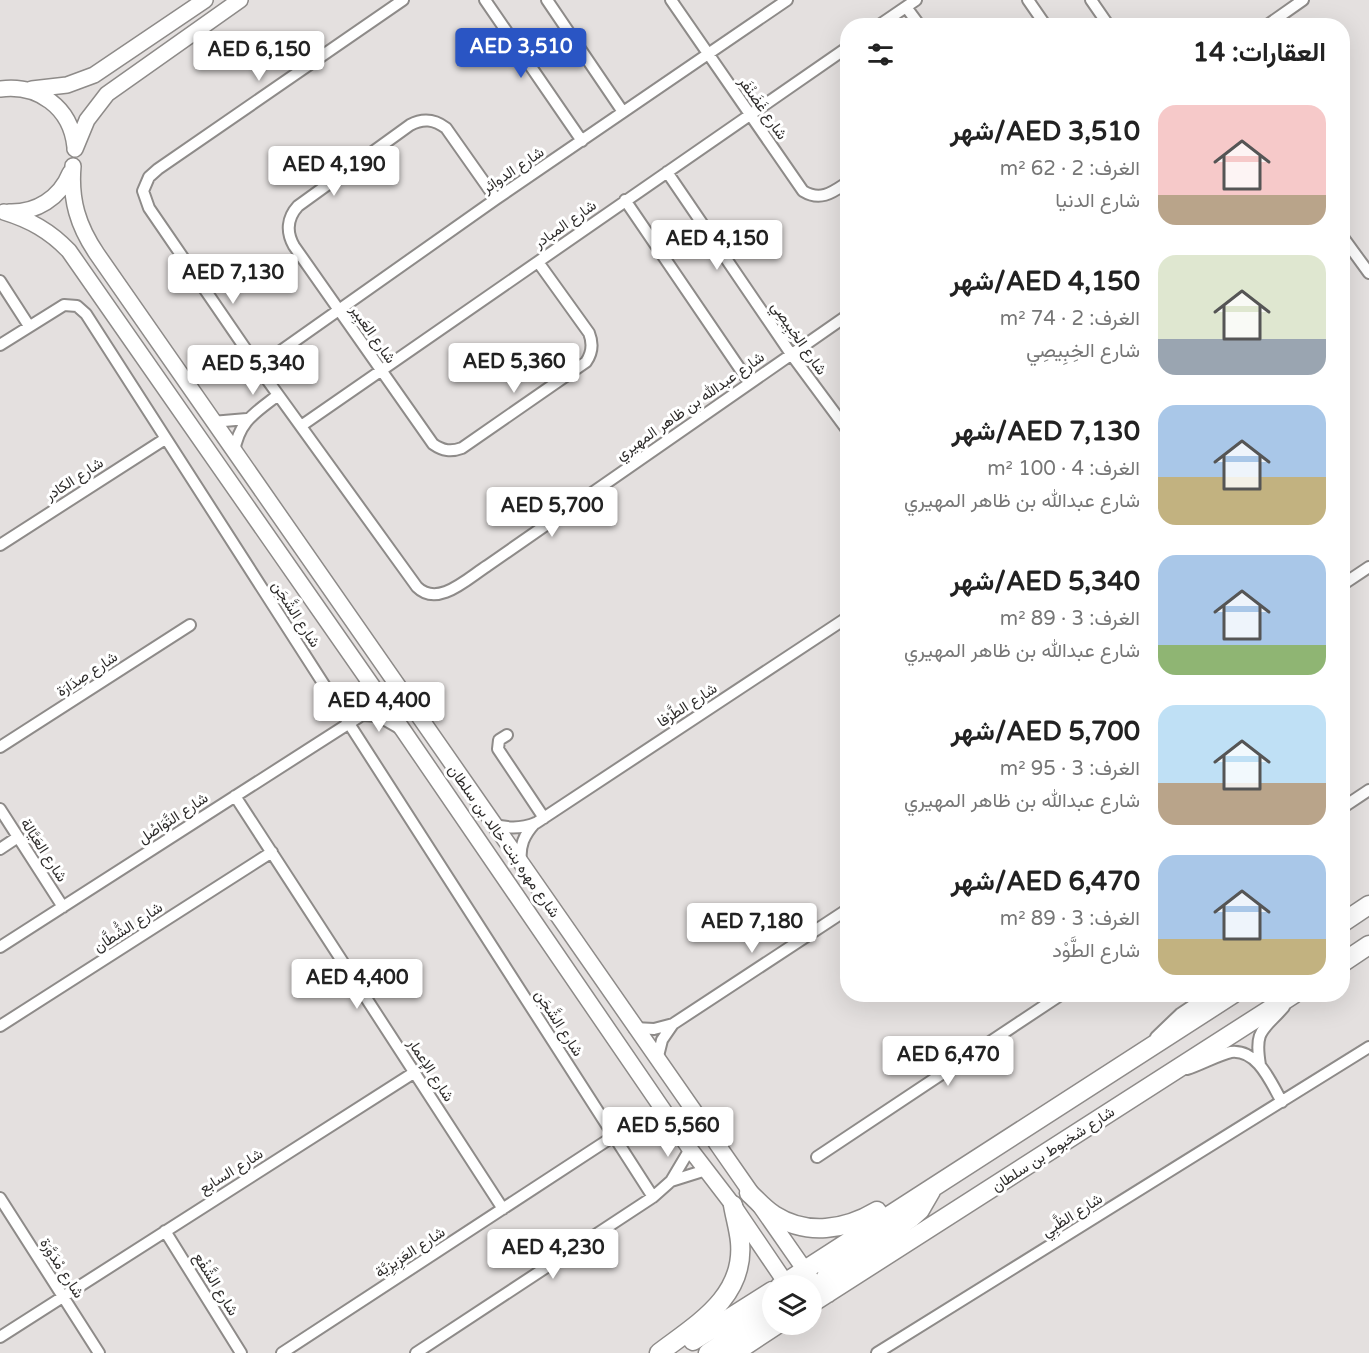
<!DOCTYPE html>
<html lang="ar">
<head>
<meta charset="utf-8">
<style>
  :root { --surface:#fff; --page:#f2f2f2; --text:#222; --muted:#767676; --accent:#2a55c4 }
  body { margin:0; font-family:"Varela Round",Vazirmatn,sans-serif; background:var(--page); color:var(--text); direction:rtl; height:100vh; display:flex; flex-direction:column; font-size:22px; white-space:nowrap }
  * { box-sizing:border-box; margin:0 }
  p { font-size:20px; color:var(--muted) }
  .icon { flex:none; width:33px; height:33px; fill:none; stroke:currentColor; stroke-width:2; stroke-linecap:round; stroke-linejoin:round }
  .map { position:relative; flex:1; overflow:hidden; direction:ltr }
  .sheet { position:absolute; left:840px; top:18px; width:510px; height:984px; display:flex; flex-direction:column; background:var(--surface); border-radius:24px; box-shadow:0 6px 24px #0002; direction:rtl }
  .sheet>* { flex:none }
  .buttons { position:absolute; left:762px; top:1275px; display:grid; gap:12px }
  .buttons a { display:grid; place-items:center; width:60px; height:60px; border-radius:50%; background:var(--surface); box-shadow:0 6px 24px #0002; font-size:30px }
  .price { position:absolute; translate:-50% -51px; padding:0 14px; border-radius:6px; background:#fff; color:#222; font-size:20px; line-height:39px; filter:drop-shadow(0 2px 3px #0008) }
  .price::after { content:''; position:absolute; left:50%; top:36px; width:18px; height:14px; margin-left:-9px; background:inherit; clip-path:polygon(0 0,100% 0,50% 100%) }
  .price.selected { background:var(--accent); color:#fff }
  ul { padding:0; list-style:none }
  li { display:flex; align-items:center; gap:18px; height:150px; padding:0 24px }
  li span { display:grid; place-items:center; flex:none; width:168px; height:120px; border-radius:18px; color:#555 }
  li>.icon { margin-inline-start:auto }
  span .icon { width:72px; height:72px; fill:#fffc; stroke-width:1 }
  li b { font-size:26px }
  h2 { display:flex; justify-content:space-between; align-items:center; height:72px; padding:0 24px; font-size:26px }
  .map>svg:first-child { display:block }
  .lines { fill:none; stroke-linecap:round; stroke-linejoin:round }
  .street-casing { stroke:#8e8b89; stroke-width:14 }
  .secondary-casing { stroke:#8e8b89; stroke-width:18 }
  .primary-casing { stroke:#8e8b89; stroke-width:21 }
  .street { stroke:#fff; stroke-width:10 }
  .secondary { stroke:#fff; stroke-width:15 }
  .primary { stroke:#fff; stroke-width:18 }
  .labels { text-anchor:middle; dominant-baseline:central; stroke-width:6; stroke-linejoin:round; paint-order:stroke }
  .street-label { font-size:15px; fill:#2e2c2b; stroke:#fff }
</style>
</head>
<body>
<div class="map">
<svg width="1369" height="1353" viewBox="0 0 1369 1353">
  <rect width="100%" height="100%" fill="#e4e0df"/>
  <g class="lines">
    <defs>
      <path id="street" d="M403 0 158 169 149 177 143 191 149 208 258 367 417 587C438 608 468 578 487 566L848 315
        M485 0 582 141
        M547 0 623 112
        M671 0 803 191C821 202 833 192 848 182
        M1028 0 1046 26
        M1091 0 1109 26
        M906 7 920 26
        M878 26 916 0
        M1266 26 1303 0
        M667 172 791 354 848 431
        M496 199 446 128C434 119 423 118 410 125L298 206C287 218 286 232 294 246L433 444C443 451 451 452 462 448L586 362C593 352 593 343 589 333L538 262
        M625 200 749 382
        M1342 236 1369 273
        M0 281 29 326
        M0 345 64 305 77 306 86 314 653 1197
        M258 367 496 199 787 0
        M212 422 247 419
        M301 426 848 47
        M234 452C239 421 255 413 278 395
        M0 545 165 439
        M1342 585 1369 567
        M362 715 366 677
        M507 735 499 740 498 749 544 818
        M0 747 190 625
        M235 796 503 1209
        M1342 808 1369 790
        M0 809 63 907
        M492 824C508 829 521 829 536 823L848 617
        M0 849 18 837
        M521 863C519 846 524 835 535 823
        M0 947 362 715 378 716 399 728
        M0 1026 272 852
        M634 1028 654 1029 673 1024 848 909
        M1156 1037 1180 1014 1210 994
        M657 1060 662 1040 673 1024
        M1260 1065C1254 1029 1263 1031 1284 1007
        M1187 1069C1200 1065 1220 1054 1231 1052 1258 1049 1271 1083 1282 1102
        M817 1157 1062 994
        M671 1181 706 1170
        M0 1198 99 1353
        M165 1231 241 1353
        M0 1337 415 1072
        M282 1353 614 1136
        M416 1353 653 1197 671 1181 690 1149
        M877 1353 1369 1047"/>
      <path id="secondary" d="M0 89C38 84 71 107 75 147
        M32 89 67 85 94 75 205 0
        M75 149 87 120 107 94 240 0
        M73 166C70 200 78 226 97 254L823 1296
        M4 212C30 220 50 231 69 251L403 730 690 1149 733 1205 788 1286
        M9 212C36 213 60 198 70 173"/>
      <path id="primary" d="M1342 923 1369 905
        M1342 963 1369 945
        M749 1193C757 1200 764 1209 774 1215 807 1236 845 1230 877 1211
        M780 1286 1233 994
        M828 1293 823 1283 828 1273 911 1218 920 1210 931 1191
        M812 1303 1294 994
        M693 1341 772 1291
        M659 1353C697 1324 745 1297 740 1242 739 1230 735 1217 733 1205
        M708 1353 772 1311
        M734 1353 778 1324"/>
    </defs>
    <!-- street casing -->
    <use href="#street" class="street-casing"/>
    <!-- secondary casing -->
    <use href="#secondary" class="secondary-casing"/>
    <!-- primary casing -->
    <use href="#primary" class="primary-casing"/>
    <!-- street -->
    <use href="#street" class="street"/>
    <!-- secondary -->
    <use href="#secondary" class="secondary"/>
    <!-- primary -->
    <use href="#primary" class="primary"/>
  </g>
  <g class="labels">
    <!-- street labels -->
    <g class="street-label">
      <text transform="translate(763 108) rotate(55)">شارع غَضَنْفَر</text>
      <text transform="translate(513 170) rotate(-34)">شارع الدوائر</text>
      <text transform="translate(565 224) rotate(-35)">شارع المبادر</text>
      <text transform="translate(373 334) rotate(55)">شارع العَبِير</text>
      <text transform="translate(799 338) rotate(55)">شارع الخِبِيصِي</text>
      <text transform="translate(690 406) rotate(-35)">شارع عبدالله بن ظاهر المهيري</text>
      <text transform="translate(74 479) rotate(-33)">شارع الكادر</text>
      <text transform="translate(296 614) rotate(57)">شارع الشَّجَن</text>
      <text transform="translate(87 674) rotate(-33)">شارع صِدَارَة</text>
      <text transform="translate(687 705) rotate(-33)">شارع الطَّرْفا</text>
      <text transform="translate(173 818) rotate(-33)">شارع التَّوَاصُل</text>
      <text transform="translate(504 841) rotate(55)">شارع مهره بنت خالد بن سلطان</text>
      <text transform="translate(44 850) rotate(57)">شارع العَيَّالة</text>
      <text transform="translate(128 927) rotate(-33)">شارع الشُّطَّان</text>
      <text transform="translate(559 1023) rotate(57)">شارع الشَّجَن</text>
      <text transform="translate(431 1070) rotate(57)">شارع الإعمار</text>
      <text transform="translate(1053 1149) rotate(-33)">شارع شخبوط بن سلطان</text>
      <text transform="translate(231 1171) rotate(-32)">شارع السابع</text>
      <text transform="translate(1072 1215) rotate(-32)">شارع الظَّبِي</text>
      <text transform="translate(410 1252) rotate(-33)">شارع العَزِيزِيَّة</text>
      <text transform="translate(62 1268) rotate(57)">شارع مْدَوَّرَة</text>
      <text transform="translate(216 1284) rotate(58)">شارع الشَّفْع</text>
    </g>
  </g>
</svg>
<div class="buttons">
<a><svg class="icon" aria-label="layers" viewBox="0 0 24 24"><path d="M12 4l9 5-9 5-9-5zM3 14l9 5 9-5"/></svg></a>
</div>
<b class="price selected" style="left:521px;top:79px">AED 3,510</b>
<b class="price" style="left:259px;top:82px">AED 6,150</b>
<b class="price" style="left:334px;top:197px">AED 4,190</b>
<b class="price" style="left:717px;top:271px">AED 4,150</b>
<b class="price" style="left:233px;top:305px">AED 7,130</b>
<b class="price" style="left:514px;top:394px">AED 5,360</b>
<b class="price" style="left:253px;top:396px">AED 5,340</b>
<b class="price" style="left:552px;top:538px">AED 5,700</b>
<b class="price" style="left:379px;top:733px">AED 4,400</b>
<b class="price" style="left:752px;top:954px">AED 7,180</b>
<b class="price" style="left:357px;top:1010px">AED 4,400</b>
<b class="price" style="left:948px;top:1087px">AED 6,470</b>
<b class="price" style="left:668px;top:1158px">AED 5,560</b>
<b class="price" style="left:553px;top:1280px">AED 4,230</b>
<section class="sheet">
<h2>العقارات: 14<svg class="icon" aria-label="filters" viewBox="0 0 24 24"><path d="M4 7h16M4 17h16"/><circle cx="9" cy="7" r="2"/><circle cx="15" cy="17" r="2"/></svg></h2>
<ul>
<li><span style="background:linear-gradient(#f6c9c9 75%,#b9a48a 0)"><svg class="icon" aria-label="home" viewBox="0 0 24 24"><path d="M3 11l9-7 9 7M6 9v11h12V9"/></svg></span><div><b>AED 3,510/شهر</b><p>الغرف: 2 · 62 m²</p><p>شارع الدنيا</p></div></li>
<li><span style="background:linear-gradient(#dfe7d0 70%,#9aa5b1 0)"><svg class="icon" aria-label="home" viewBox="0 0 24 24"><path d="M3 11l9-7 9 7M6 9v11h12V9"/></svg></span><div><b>AED 4,150/شهر</b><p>الغرف: 2 · 74 m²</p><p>شارع الخِبِيصِي</p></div></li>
<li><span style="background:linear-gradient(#a9c7e8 60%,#c2b280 0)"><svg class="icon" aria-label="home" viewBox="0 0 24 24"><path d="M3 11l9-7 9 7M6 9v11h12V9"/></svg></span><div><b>AED 7,130/شهر</b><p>الغرف: 4 · 100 m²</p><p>شارع عبدالله بن ظاهر المهيري</p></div></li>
<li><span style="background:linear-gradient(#a9c7e8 75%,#8fb573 0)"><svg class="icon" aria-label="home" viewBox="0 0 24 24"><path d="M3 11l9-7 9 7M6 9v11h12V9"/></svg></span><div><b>AED 5,340/شهر</b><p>الغرف: 3 · 89 m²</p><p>شارع عبدالله بن ظاهر المهيري</p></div></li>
<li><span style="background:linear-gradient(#bfe0f5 65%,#b9a48a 0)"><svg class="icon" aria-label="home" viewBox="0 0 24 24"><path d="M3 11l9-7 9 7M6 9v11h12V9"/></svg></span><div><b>AED 5,700/شهر</b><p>الغرف: 3 · 95 m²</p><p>شارع عبدالله بن ظاهر المهيري</p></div></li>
<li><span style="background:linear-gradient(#a9c7e8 70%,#c2b280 0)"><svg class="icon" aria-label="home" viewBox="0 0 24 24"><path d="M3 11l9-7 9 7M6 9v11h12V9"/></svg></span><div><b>AED 6,470/شهر</b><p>الغرف: 3 · 89 m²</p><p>شارع الطَّوْد</p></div></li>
</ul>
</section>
</div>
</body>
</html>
